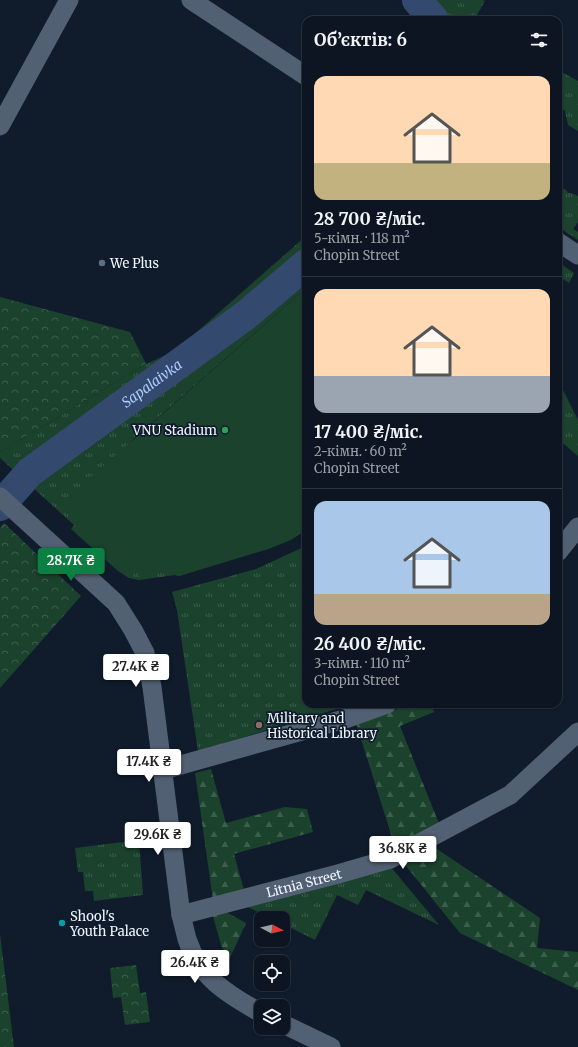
<!DOCTYPE html>
<html lang="uk">
<head>
<meta charset="utf-8">
<style>
  :root { --surface:#0c1521; --page:#151e2a; --text:#f1f3f6; --muted:#9a9fa5; --line:#2c343f; --accent:#0b8043 }
  body { margin:0; font-family:Merriweather,serif; background:var(--page); color:var(--text); height:100vh; display:flex; flex-direction:column; font-size:15px; white-space:nowrap }
  * { box-sizing:border-box; margin:0 }
  p { font-size:13px; color:var(--muted) }
  .icon { flex:none; width:22px; height:22px; fill:none; stroke:currentColor; stroke-width:2; stroke-linecap:round; stroke-linejoin:round }
  .map { position:relative; flex:1; overflow:hidden }
  .sheet { position:absolute; left:302px; top:16px; width:260px; height:692px; display:flex; flex-direction:column; background:var(--surface); border-radius:12px; box-shadow:0 1px 3px #0004,0 0 0 1px var(--line) }
  .sheet>* { flex:none }
  .needle { width:26px; rotate:97deg }
  .tools { position:absolute; left:254px; top:911px; display:grid; gap:8px }
  .tools a { display:grid; place-items:center; width:36px; height:36px; border-radius:8px; background:var(--surface); box-shadow:0 1px 3px #0004,0 0 0 1px var(--line); font-size:20px }
  .price { position:absolute; translate:-50% -34px; padding:0 9px; border-radius:4px; background:#fff; color:#222; font-size:13px; line-height:26px; filter:drop-shadow(0 1px 2px #0008) }
  .price::after { content:''; position:absolute; left:50%; top:24px; width:12px; height:9px; margin-left:-6px; background:inherit; clip-path:polygon(0 0,100% 0,50% 100%) }
  .price.selected { background:var(--accent); color:#fff }
  ul { padding:0; list-style:none }
  li { display:grid; align-content:center; gap:8px; height:212px; padding:0 12px }
  li+li { border-top:1px solid var(--line) }
  li span { display:grid; place-items:center; height:124px; border-radius:12px; color:#555 }
  li>.icon { margin-inline-start:auto }
  span .icon { width:72px; height:72px; fill:#fffc; stroke-width:1 }
  li b { font-size:17px }
  h2 { display:flex; justify-content:space-between; align-items:center; height:48px; padding:0 12px; font-size:17px }
  .map>svg:first-child { display:block }
  .grass { fill:url(#grass-tufts) }
  .forest { fill:url(#forest-firs) }
  .park { fill:url(#park-crowns) }
  .pitch { fill:#1b422d }
  .lines { fill:none; stroke-linecap:round; stroke-linejoin:round }
  .river { stroke:#34496e; stroke-width:30 }
  .minor { stroke:#526073; stroke-width:19 }
  .service-dot { fill:#5c6f8a; stroke:#101c2c; stroke-width:1.5 }
  .leisure-dot { fill:#2e9e5b; stroke:#101c2c; stroke-width:1.5 }
  .education-dot { fill:#8d6e63; stroke:#101c2c; stroke-width:1.5 }
  .culture-dot { fill:#0f9aa8; stroke:#101c2c; stroke-width:1.5 }
  .labels { text-anchor:middle; dominant-baseline:central; stroke-width:3.5; stroke-linejoin:round; paint-order:stroke }
  .poi-label { font-size:13px; fill:#eef5ff; stroke:#101c2c; text-anchor:start }
  .street-label { font-size:13px; fill:#eef5ff; stroke:#101c2c }
  .water-label { font-size:14px; font-style:italic; fill:#accafd; stroke:#101c2c }
</style>
</head>
<body>
<div class="map">
<svg width="578" height="1047" viewBox="0 0 578 1047">
  <defs>
    <pattern id="grass-tufts" width="24" height="20" patternUnits="userSpaceOnUse"><rect width="24" height="20" fill="#1b422d"/><path d="M3 7l-1-3M5 7V3M7 7l1-3M15 17l-1-3M17 17v-4M19 17l1-3" fill="none" stroke="#3c5e4c"/></pattern>
    <pattern id="forest-firs" width="22" height="20" patternUnits="userSpaceOnUse"><rect width="22" height="20" fill="#1b422d"/><path d="M5 1l3.5 6h-7zM16 11l3.5 6h-7z" fill="#3c5e4c"/></pattern>
    <pattern id="park-crowns" width="20" height="18" patternUnits="userSpaceOnUse"><rect width="20" height="18" fill="#1b422d"/><path d="M2 6a3 3 0 1 1 6 0M12 15a3 3 0 1 1 6 0" fill="none" stroke="#3c5e4c"/></pattern>
  </defs>
  <rect width="100%" height="100%" fill="#101c2c"/>
  <!-- grass -->
  <path class="grass" d="M408 0H483L485 1 474 20H420Z
    M558 70 578 81V131L568 125 565 111 558 106Z
    M558 185 567 191 568 193H571L578 196V222L573 229 578 232V240L558 227Z
    M306 236V288L130 442 271 548 179 576 175 575 139 580 129 578 118 571 71 529 74 525 0 458V452L146 364 175 351Z
    M558 262 574 273 569 283 558 276Z
    M558 380 578 420V456L558 439Z
    M306 546V704H353L198 751 177 610 172 592 256 569Z
    M139 840 143 895 94 901 93 891H85L83 872H78L75 848Z
    M390 866 439 925 366 890 358 905 337 895 315 940 283 924V918H270L244 905Z"/>
  <!-- forest -->
  <path class="forest" d="M414 704H431L434 712 400 726 440 826 396 850 356 723Z
    M211 769 226 823 285 807 307 809 313 832 234 854 244 890 213 900 195 773Z
    M434 847 540 918 537 948 578 952V990L460 933 402 861Z
    M226 912 246 923 229 960 221 945 213 916Z"/>
  <!-- park -->
  <path class="park" d="M0 297 130 332 146 364 0 452Z
    M4 523 81 596 0 688V528Z
    M0 934 14 1047H0Z
    M136 965 140 993 146 992 150 1022 125 1025 121 997 113 998 110 968Z"/>
  <!-- pitch -->
  <path class="pitch" d="M306 288V530L291 540 271 548 179 576 164 571 155 570 139 576 137 571 122 570 74 525 73 497 77 489Z"/>
  <g class="lines">
    <!-- river -->
    <g class="river">
      <path d="M417 0 434 20"/>
      <path id="s1" d="M0 506 30 472 246 315 306 264"/>
    </g>
    <!-- minor -->
    <g class="minor">
      <path d="M191 0 306 76"/>
      <path d="M0 126 69 0"/>
      <path d="M558 242 578 255"/>
      <path d="M0 497 116 603 133 630 145 653 152 687 181 915C183 923 185 931 187 939 200 978 227 994 261 1013"/>
      <path d="M558 552 578 527"/>
      <path d="M163 770 348 718 387 704"/>
      <path id="s2" d="M181 915 338 874 390 859 510 795 578 732"/>
      <path d="M283 1024 331 1047"/>
    </g>
  </g>
  <!-- markers -->
  <circle class="service-dot" cx="102" cy="263" r="4"/>
  <circle class="leisure-dot" cx="225" cy="430" r="4"/>
  <circle class="education-dot" cx="259" cy="725" r="4"/>
  <circle class="culture-dot" cx="62" cy="923" r="4"/>
  <g class="labels">
    <!-- poi labels -->
    <g class="poi-label">
      <text x="110" y="263">We Plus</text>
      <text x="217" y="430" text-anchor="end">VNU Stadium</text>
      <text x="267" y="718">Military and<tspan x="267" dy="15">Historical Library</tspan></text>
      <text x="70" y="916">Shool's<tspan x="70" dy="15">Youth Palace</tspan></text>
    </g>
    <!-- street labels -->
    <g class="street-label">
      <text stroke="none"><textPath href="#s2" startOffset="127">Litnia Street</textPath></text>
    </g>
    <!-- water labels -->
    <g class="water-label">
      <text stroke="none"><textPath href="#s1" startOffset="196">Sapalaivka</textPath></text>
    </g>
  </g>
</svg>
<div class="tools">
<a><svg class="needle" viewBox="-14 -14 28 28"><path d="M0-13l5 13h-10z" fill="#e53935"/><path d="M0 13l5-13h-10z" fill="#9a9fa5"/></svg></a>
<a><svg class="icon" aria-label="locate" viewBox="0 0 24 24"><circle cx="12" cy="12" r="6"/><path d="M12 2v4M12 18v4M2 12h4M18 12h4"/></svg></a>
<a><svg class="icon" aria-label="layers" viewBox="0 0 24 24"><path d="M12 4l9 5-9 5-9-5zM3 14l9 5 9-5"/></svg></a>
</div>
<b class="price selected" style="left:71px;top:582px">28.7K ₴</b>
<b class="price" style="left:136px;top:688px">27.4K ₴</b>
<b class="price" style="left:149px;top:783px">17.4K ₴</b>
<b class="price" style="left:158px;top:856px">29.6K ₴</b>
<b class="price" style="left:403px;top:870px">36.8K ₴</b>
<b class="price" style="left:195px;top:984px">26.4K ₴</b>
<section class="sheet">
<h2>Об’єктів: 6<svg class="icon" aria-label="filters" viewBox="0 0 24 24"><path d="M4 7h16M4 17h16"/><circle cx="9" cy="7" r="2"/><circle cx="15" cy="17" r="2"/></svg></h2>
<ul>
<li><span style="background:linear-gradient(#ffd9b3 70%,#c2b280 0)"><svg class="icon" aria-label="home" viewBox="0 0 24 24"><path d="M3 11l9-7 9 7M6 9v11h12V9"/></svg></span><div><b>28 700 ₴/міс.</b><p>5-кімн. · 118 m²</p><p>Chopin Street</p></div></li>
<li><span style="background:linear-gradient(#ffd9b3 70%,#9aa5b1 0)"><svg class="icon" aria-label="home" viewBox="0 0 24 24"><path d="M3 11l9-7 9 7M6 9v11h12V9"/></svg></span><div><b>17 400 ₴/міс.</b><p>2-кімн. · 60 m²</p><p>Chopin Street</p></div></li>
<li><span style="background:linear-gradient(#a9c7e8 75%,#b9a48a 0)"><svg class="icon" aria-label="home" viewBox="0 0 24 24"><path d="M3 11l9-7 9 7M6 9v11h12V9"/></svg></span><div><b>26 400 ₴/міс.</b><p>3-кімн. · 110 m²</p><p>Chopin Street</p></div></li>
</ul>
</section>
</div>
</body>
</html>
